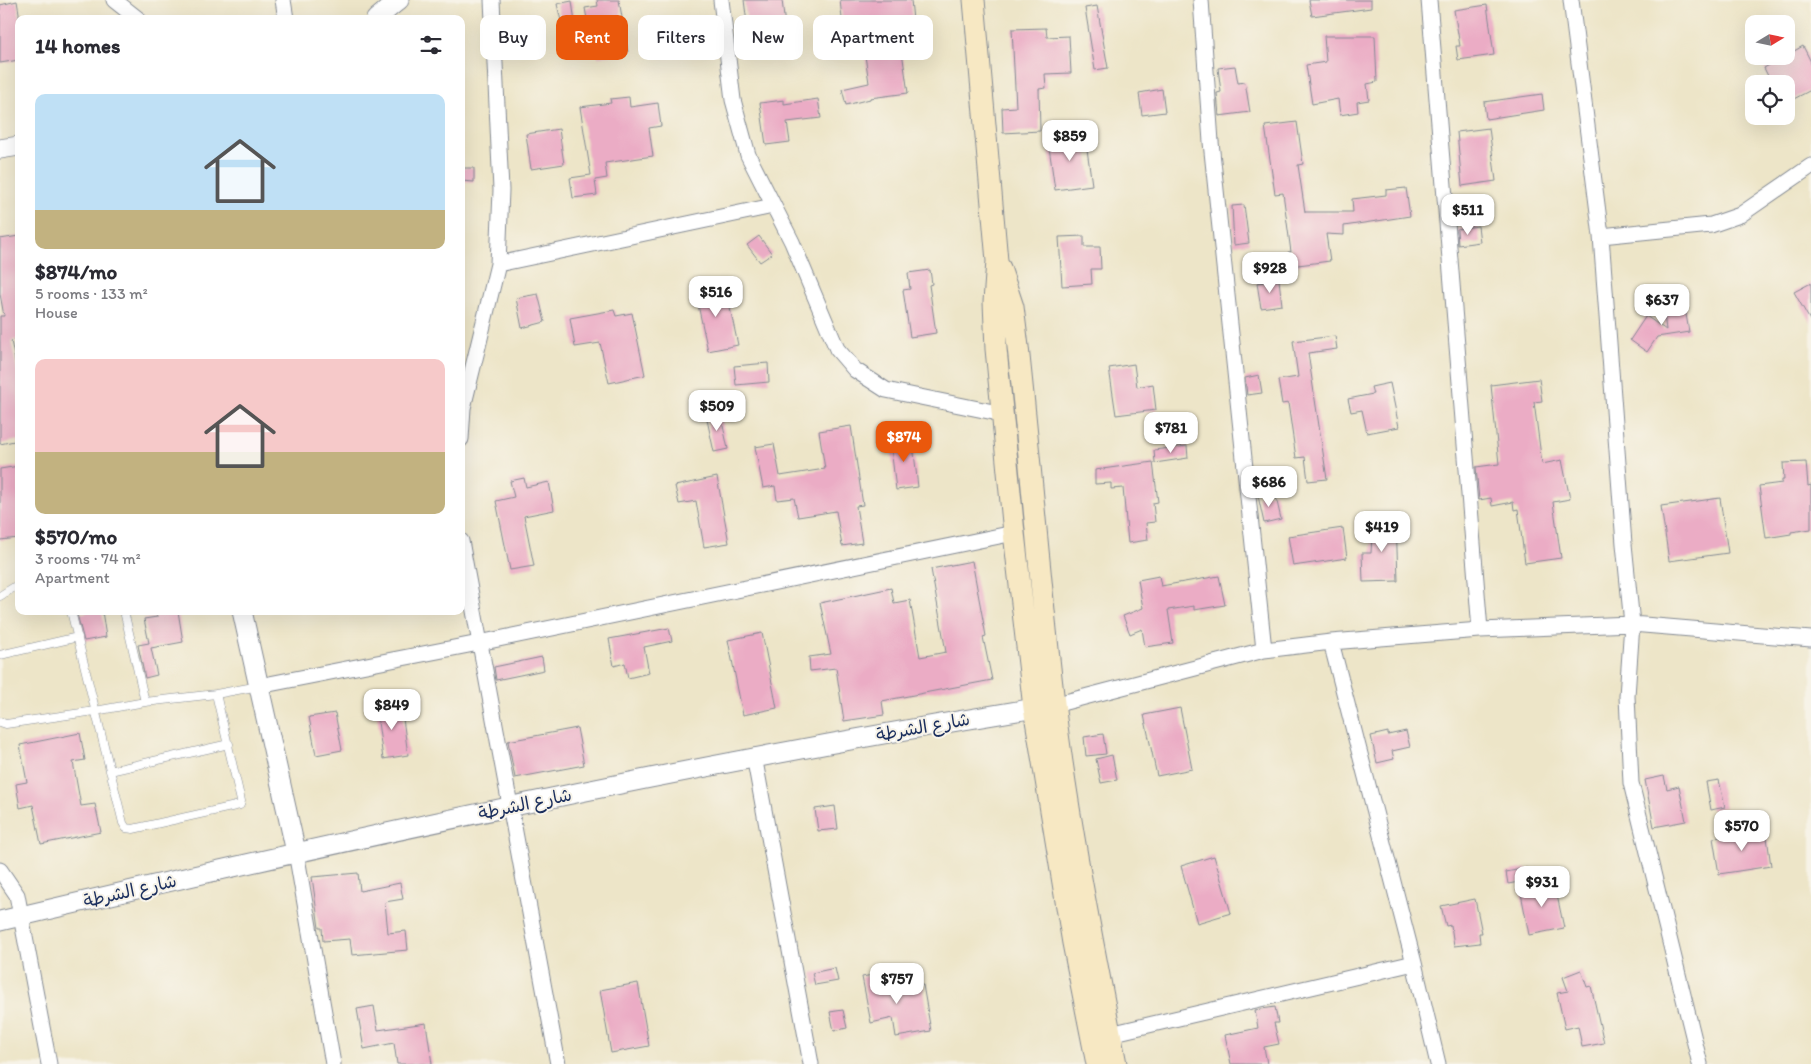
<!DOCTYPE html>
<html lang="en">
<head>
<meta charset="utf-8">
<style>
  :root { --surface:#fff; --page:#f7f7f7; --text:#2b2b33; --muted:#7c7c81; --accent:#ea580c }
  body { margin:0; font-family:Itim,"Playpen Sans Arabic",sans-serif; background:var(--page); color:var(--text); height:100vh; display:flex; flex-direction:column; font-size:19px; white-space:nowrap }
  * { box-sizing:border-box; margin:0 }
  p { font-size:16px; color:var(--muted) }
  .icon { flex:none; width:28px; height:28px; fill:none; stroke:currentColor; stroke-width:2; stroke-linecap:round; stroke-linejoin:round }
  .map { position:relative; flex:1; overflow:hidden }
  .details { position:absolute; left:15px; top:15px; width:450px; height:600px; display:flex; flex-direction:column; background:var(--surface); border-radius:10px; box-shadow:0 5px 20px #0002 }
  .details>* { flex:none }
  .top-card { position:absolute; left:480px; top:15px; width:475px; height:45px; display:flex; gap:10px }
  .needle { width:32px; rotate:80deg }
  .tools { position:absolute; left:1745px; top:15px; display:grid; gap:10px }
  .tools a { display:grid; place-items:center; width:50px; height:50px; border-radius:10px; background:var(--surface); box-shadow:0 5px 20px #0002; font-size:25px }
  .price { position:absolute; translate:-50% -42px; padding:0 11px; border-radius:10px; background:#fff; color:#222; font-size:16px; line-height:32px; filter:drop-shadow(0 1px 2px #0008) }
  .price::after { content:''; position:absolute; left:50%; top:30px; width:15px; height:11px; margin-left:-8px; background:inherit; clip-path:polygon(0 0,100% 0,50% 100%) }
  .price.selected { background:var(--accent); color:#fff }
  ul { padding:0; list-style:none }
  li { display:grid; align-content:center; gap:10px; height:265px; padding:0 20px }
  li span { display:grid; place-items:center; height:155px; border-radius:10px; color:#555 }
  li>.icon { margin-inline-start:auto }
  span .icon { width:90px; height:90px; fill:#fffc; stroke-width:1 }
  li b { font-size:21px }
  h2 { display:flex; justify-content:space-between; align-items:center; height:60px; padding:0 20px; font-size:21px }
  .chip { padding:0 18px; border-radius:10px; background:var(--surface); box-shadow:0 5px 20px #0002; font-size:18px; line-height:45px }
  .chip.selected { background:var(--accent); color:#fff }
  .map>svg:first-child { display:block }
  .building { fill:#ebacc5 }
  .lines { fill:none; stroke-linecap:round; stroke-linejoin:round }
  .service-casing { stroke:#848a93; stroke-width:9 }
  .minor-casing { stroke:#848a93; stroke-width:17 }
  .tertiary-casing { stroke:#848a93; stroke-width:21 }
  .secondary-casing { stroke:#848a93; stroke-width:23 }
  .service { stroke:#fff; stroke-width:8 }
  .minor { stroke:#fff; stroke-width:15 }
  .tertiary { stroke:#fff; stroke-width:19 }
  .secondary { stroke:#f7e8c3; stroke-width:21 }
  .labels { text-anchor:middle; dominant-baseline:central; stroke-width:4; stroke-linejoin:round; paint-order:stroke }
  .street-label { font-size:18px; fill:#1b2f5e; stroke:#f7f3e8 }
</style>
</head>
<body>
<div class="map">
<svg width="1811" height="1064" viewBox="0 0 1811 1064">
  <rect width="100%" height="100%" fill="#f7f3e8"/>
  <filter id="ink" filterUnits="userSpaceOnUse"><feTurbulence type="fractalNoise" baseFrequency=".02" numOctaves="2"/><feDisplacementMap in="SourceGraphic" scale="10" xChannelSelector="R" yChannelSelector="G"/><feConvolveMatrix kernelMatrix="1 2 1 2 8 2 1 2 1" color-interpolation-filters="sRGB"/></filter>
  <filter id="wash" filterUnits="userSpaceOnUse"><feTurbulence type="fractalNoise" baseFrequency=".0096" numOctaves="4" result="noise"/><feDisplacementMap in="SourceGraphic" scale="20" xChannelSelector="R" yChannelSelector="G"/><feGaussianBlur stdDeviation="1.12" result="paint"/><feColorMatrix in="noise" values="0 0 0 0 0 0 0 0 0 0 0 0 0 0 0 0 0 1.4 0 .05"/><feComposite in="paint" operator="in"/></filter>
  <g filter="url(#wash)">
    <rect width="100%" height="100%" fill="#ede5c8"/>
    <g id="blocks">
      <!-- building -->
      <path class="building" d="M597 0H619L628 52 598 57 593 29 589 30 585 8 598 6Z
        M744 0H782L785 26 748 31Z
        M840 0H911L914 30 899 31 908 93 870 98V99L846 105 842 89 869 83 862 35 844 37Z
        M1309 0H1371V8L1312 16Z
        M17 1 19 13V60L0 63V5Z
        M572 1 575 23 562 25 557 4Z
        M1487 5 1494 55 1458 60 1456 46H1460L1454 10Z
        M1097 6 1108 68 1095 70 1085 8Z
        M1046 28 1047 37 1069 36 1071 73 1045 74 1046 88 1039 89 1040 131 1003 133 1002 108 1016 107 1012 29Z
        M1324 36H1375L1377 82 1367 84 1369 100 1357 102 1358 112 1340 115 1338 99 1312 104 1306 65 1326 62Z
        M1803 46 1811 62V90L1786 103V84H1772L1764 68Z
        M1235 66 1238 83 1245 82 1250 112 1219 116 1217 93 1221 92 1218 68Z
        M1162 89 1165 112 1142 115 1139 93Z
        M1542 94 1544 110 1486 119 1484 102Z
        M629 97 630 107 658 103 661 126 649 128 653 156 605 163 607 178 595 180 597 195 573 198 570 178 591 175 580 107 611 103 610 99Z
        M818 99 821 118 787 122 790 142 766 145 760 103 784 100V104Z
        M1297 122 1303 164 1298 165 1305 212H1353L1352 199 1386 195V190L1406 188 1410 216 1344 226V235L1326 234 1330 261 1290 266 1288 252H1291L1283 193 1275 194 1265 126Z
        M1489 128 1496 181 1462 186 1457 132Z
        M559 129 564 164 531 169 526 134Z
        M1085 135 1092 185 1055 190 1048 140Z
        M461 168H474V182L461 181Z
        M1244 205 1249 243 1234 245 1232 206Z
        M1478 226 1480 242 1458 245 1457 229Z
        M19 236V339L11 341 19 379V440L0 444V316H4L0 294V239Z
        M759 236 772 254 760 262 747 245Z
        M1084 236V247H1100L1101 269H1091L1092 284 1062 286 1059 237Z
        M930 270 932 284 929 285 936 333 910 337 903 290 910 289 908 273Z
        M1279 280 1282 305 1261 308 1257 283Z
        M1811 283V322L1794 292Z
        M725 285 738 345 708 351 695 291Z
        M538 294 545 322 522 328 516 298Z
        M1684 302 1689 332 1657 337 1647 352 1630 340 1646 316 1666 330 1663 305Z
        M614 310 616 316 632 313 645 375 609 383 600 343 575 347 570 318Z
        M1335 336 1337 349 1308 353 1327 479 1308 481 1305 457 1296 458 1288 403 1282 404 1278 380 1298 377 1293 341Z
        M768 363 769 382 736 385 734 366Z
        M1134 364 1137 387 1153 384 1156 410 1116 415 1109 368Z
        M1259 375 1262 393 1247 395 1245 378Z
        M1539 379 1542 401 1534 402 1542 464 1562 460 1570 499 1553 502 1561 558 1525 563 1518 509 1514 510 1513 502 1492 506 1491 498 1479 500 1476 467 1499 464 1491 385Z
        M1390 383 1399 427 1367 433 1362 410 1351 412 1348 399 1373 394 1371 387Z
        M720 412 728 449 714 452 706 415Z
        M851 426 863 505 856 506 862 543 842 546 836 511 798 517 794 498 777 500 775 486 763 488 755 447 774 444 780 476 825 469 819 431Z
        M912 436 918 487 896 490 890 439Z
        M1187 446 1188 458 1155 463 1154 450Z
        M1153 462 1158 502 1153 503 1155 522 1146 523 1148 540 1128 543 1123 488 1111 489V483L1095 484V470Z
        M1806 462 1808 486 1811 485V529L1791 532V534L1766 538 1759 486 1782 483V480H1784L1783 463Z
        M19 466V538L0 540V469Z
        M717 477 729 543 704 547 696 501 679 504 675 486Z
        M524 478 526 487 549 482 554 510 524 516 534 566 510 570 496 501 514 497 510 481Z
        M1275 493 1281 519 1264 523 1258 496Z
        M1720 498 1728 553 1669 561 1661 506Z
        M1390 517V519L1396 518 1398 581 1363 582 1362 553H1371L1373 518Z
        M1343 528 1347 558 1293 566 1288 536Z
        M972 561 986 636 983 637 992 680 882 701 884 715 844 721 836 668 810 671 809 657 831 654 820 603 891 588 894 603 910 600 920 657 946 652 931 569Z
        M1159 576 1161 586 1219 576 1225 605 1194 610V606L1168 610 1173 643 1145 647 1142 629 1130 634 1123 616 1143 608 1138 580Z
        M93 611H102L106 637 84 641 77 614Z
        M156 611H178L183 642 151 648 157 675 145 678 138 645 149 643 144 619 157 617Z
        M669 628 672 641 644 647 649 673 628 678 625 663 614 666 609 639Z
        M762 633 777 708 743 715 728 640Z
        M542 657 544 670 496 680 494 667Z
        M401 704 408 755 383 759 376 707Z
        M1180 708 1192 769 1157 776 1144 715Z
        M335 713 342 750 316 755 309 717Z
        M577 728 584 765 515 778 508 741Z
        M1406 731 1410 747 1392 751 1394 759 1377 763 1371 736 1388 732V735Z
        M80 733 85 760 73 762 81 806 95 804 101 832 41 844 33 805 20 808 16 784 27 782 20 745Z
        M1103 734 1106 754 1086 756 1084 737Z
        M1112 755 1117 780 1101 783 1096 759Z
        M1664 776 1667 789 1679 786 1686 821 1654 827 1645 780Z
        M1719 780 1725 807 1711 810 1706 782Z
        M835 806 838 829 818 831 815 809Z
        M1766 830 1771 866 1719 874 1713 838Z
        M1214 856 1231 913 1197 923 1181 866Z
        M1527 868 1530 880 1508 884 1506 872Z
        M358 873 360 891 400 883 403 899 385 902 388 933 406 931 408 950 352 955 350 939 323 941 322 928H319L312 877Z
        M1554 881 1564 928 1529 935 1520 888Z
        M1475 899 1482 933H1479L1480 943 1454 946 1451 925 1446 926 1441 906Z
        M835 968 838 981 815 985 812 973Z
        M1581 970 1587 987 1591 986 1604 1043 1582 1047 1578 1026 1565 1029 1557 993 1568 991 1563 977Z
        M883 973 884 980 900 977 902 988 923 985 931 1031 896 1037 893 1018 871 1023 862 977Z
        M638 983 649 1046 611 1053 600 990Z
        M374 1006 378 1030 426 1023 432 1064H397L394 1043 364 1049 357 1009Z
        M1275 1007 1278 1023H1274L1279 1044 1264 1047 1267 1064H1231L1225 1035 1258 1028 1255 1010Z
        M843 1010 847 1028 834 1031 830 1012Z"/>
    </g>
  </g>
  <g filter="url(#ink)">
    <use href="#blocks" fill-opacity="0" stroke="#848a93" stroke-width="1"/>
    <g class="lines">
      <defs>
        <path id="service" d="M0 596 19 584
          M71 611 123 823 126 828 133 829 240 805 241 801 216 694
          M124 611 145 702
          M0 655 78 637
          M0 722 6 724 95 711 145 702 216 694 259 686
          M110 771 229 744"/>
        <path id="minor" d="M114 0 138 19
          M283 0 286 19
          M721 0 733 100 748 155 792 242 837 349 855 370 886 390 1003 414
          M1201 0 1211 142 1264 650
          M1429 0 1480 630
          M1601 236 1711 225 1740 215 1811 166
          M498 264 773 206
          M461 439 463 408 498 264 501 190 492 0
          M461 541 558 1064
          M1331 642 1414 963 1438 1064
          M259 686 479 643 1014 533
          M1054 705 1264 650 1331 642 1480 630 1632 624 1624 544 1601 236 1571 0
          M754 756 811 1064
          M296 852 333 1064
          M0 870 17 895 49 1064
          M1110 1034 1414 963
          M1700 1064 1631 783 1627 696 1632 624 1811 639"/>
        <path id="tertiary" d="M376 19 399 0
          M0 149 19 146
          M242 611 296 852
          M0 921C347 839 696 763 1048 706"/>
        <path id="secondary" d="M974 0 997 261 994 302 996 349 1014 533 1034 708 1073 943 1097 1064
          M1000 268 1013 307 1018 347C1031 466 1040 585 1054 703 1069 825 1093 944 1116 1064"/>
      </defs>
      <!-- service casing -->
      <use href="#service" class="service-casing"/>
      <!-- minor casing -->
      <use href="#minor" class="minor-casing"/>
      <!-- tertiary casing -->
      <use href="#tertiary" class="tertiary-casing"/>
      <!-- secondary casing -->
      <use href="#secondary" class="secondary-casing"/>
      <!-- service -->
      <use href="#service" class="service"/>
      <!-- minor -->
      <use href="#minor" class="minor"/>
      <!-- tertiary -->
      <use href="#tertiary" class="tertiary"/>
      <!-- secondary -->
      <use href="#secondary" class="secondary"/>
    </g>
  </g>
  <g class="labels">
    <!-- street labels -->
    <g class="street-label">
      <text transform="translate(923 727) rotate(-10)">شارع الشرطة</text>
      <text transform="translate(525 804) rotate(-12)">شارع الشرطة</text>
      <text transform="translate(130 891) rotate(-13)">شارع الشرطة</text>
    </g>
  </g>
</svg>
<div class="tools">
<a><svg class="needle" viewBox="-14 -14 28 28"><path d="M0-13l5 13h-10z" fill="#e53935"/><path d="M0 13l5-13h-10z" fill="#7c7c81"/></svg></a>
<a><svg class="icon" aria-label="locate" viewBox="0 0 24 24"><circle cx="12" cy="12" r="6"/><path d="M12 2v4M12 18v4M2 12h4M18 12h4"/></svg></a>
</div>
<b class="price" style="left:1070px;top:162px">$859</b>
<b class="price" style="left:1468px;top:236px">$511</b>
<b class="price" style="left:1270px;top:294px">$928</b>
<b class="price" style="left:716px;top:318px">$516</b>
<b class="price" style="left:1662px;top:326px">$637</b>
<b class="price" style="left:717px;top:432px">$509</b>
<b class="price" style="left:1171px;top:454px">$781</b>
<b class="price selected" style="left:904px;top:463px">$874</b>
<b class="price" style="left:1269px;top:508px">$686</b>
<b class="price" style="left:1382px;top:553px">$419</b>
<b class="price" style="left:392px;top:731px">$849</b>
<b class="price" style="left:1742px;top:852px">$570</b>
<b class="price" style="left:1542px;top:908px">$931</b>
<b class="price" style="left:897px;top:1005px">$757</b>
<div class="top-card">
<a class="chip">Buy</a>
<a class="chip selected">Rent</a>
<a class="chip">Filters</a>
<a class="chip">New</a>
<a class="chip">Apartment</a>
</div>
<section class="details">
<h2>14 homes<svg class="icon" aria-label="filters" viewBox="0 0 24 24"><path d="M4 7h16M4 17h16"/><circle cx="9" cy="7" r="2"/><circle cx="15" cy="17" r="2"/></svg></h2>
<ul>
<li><span style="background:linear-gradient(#bfe0f5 75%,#c2b280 0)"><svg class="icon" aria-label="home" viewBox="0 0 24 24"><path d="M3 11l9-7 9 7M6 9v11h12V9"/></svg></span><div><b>$874/mo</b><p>5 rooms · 133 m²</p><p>House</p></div></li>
<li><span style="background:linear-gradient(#f6c9c9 60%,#c2b280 0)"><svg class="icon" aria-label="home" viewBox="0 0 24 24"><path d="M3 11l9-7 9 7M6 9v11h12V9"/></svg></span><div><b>$570/mo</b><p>3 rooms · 74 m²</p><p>Apartment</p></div></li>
</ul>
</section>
</div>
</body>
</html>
